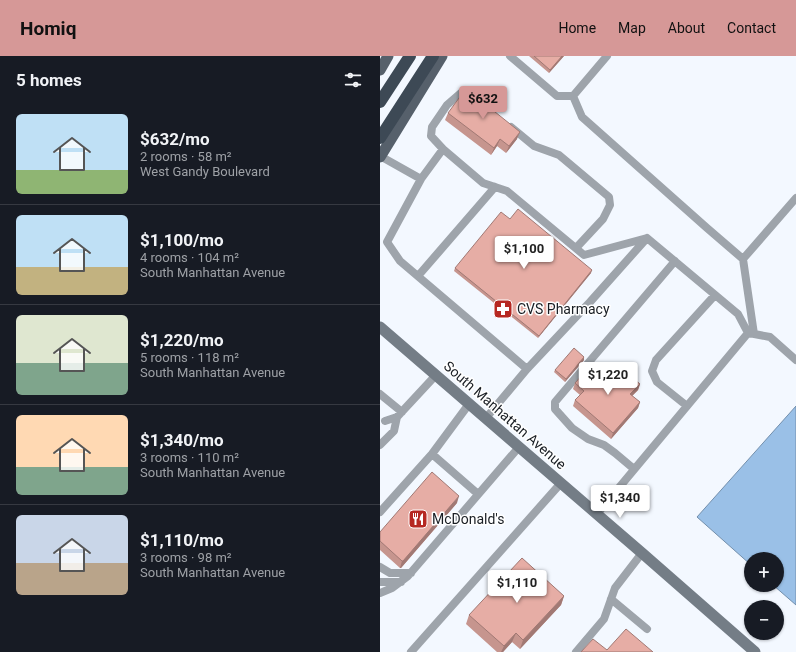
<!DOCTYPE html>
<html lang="en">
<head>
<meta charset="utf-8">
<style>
  :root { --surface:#171b24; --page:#20242c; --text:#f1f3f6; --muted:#9ea1a6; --line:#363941; --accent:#d69897 }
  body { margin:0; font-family:Roboto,sans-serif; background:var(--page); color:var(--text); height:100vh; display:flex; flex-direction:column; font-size:15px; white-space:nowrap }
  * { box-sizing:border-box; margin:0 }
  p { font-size:13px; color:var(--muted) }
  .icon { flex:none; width:22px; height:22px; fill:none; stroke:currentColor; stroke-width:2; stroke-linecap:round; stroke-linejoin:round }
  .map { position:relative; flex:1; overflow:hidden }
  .drawer { display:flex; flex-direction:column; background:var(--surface); width:380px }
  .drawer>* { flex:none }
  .tools { position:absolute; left:364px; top:496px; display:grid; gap:8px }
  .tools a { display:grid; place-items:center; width:40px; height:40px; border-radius:50%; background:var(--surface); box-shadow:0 1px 3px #0004; font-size:20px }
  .price { position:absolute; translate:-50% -34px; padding:0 9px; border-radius:4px; background:#fff; color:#222; font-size:13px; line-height:26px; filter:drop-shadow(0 1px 2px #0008) }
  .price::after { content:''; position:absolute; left:50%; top:24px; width:12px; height:9px; margin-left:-6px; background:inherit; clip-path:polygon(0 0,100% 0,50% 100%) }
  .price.on { background:var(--accent); color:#111 }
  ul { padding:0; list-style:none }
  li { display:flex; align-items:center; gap:12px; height:100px; padding:0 16px }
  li+li { border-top:1px solid var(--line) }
  li span { display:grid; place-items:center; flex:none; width:112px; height:80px; border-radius:6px; color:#555 }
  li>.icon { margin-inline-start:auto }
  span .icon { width:48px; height:48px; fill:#fffc; stroke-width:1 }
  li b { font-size:17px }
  h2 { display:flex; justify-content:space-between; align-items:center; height:48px; padding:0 16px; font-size:17px }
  header { display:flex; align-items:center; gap:24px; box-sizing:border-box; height:56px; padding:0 20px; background:var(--accent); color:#111 }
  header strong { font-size:19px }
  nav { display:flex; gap:22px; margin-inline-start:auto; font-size:14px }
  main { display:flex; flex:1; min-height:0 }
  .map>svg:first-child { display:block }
  .water { fill:#9ac0e7; stroke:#738fac }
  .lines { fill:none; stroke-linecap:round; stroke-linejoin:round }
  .service { stroke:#9ea4ab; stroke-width:8 }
  .secondary { stroke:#747d86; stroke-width:11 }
  .primary { stroke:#56606b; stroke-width:11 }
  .motorway { stroke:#3d4955; stroke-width:12 }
  .wall { fill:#c6958e }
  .shaded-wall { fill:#a17974 }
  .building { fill:#e6ada5; stroke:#a17974 }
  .labels { text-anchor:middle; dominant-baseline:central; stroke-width:3; stroke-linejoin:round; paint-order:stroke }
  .poi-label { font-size:14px; fill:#181d23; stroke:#fff; text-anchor:start }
  .street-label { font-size:14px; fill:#181d23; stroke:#fff }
</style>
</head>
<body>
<header>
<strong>Homiq</strong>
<nav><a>Home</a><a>Map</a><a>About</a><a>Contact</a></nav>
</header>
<main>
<section class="drawer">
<h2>5 homes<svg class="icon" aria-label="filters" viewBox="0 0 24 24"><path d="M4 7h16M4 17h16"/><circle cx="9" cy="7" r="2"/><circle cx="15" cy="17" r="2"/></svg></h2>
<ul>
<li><span style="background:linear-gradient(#bfe0f5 70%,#8fb573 0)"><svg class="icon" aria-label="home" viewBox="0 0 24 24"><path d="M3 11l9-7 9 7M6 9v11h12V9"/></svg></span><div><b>$632/mo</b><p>2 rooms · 58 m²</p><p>West Gandy Boulevard</p></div></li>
<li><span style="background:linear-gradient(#bfe0f5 65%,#c2b280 0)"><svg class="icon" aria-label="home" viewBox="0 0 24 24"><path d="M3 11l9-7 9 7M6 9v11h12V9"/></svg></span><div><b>$1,100/mo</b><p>4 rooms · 104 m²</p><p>South Manhattan Avenue</p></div></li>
<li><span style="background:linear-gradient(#dfe7d0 60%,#7fa58c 0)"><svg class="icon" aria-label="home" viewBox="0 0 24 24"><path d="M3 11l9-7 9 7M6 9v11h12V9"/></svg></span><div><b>$1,220/mo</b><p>5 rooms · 118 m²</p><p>South Manhattan Avenue</p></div></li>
<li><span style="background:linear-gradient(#ffd9b3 65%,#7fa58c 0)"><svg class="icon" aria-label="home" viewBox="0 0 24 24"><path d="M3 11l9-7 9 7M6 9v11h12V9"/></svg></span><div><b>$1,340/mo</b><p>3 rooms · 110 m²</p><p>South Manhattan Avenue</p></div></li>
<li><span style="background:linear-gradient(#c9d6e8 60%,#b9a48a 0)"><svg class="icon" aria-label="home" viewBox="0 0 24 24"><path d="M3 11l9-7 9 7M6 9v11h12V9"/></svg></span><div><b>$1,110/mo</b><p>3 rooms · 98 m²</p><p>South Manhattan Avenue</p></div></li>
</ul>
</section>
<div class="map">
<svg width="416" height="596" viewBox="0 0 416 596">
  <rect width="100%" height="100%" fill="#f3f8ff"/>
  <!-- water -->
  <path class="water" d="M416 350V549L393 529H397V503H371V509L317 461Z"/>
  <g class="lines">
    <!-- service -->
    <path class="service" d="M130 0 177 40H193
      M227 0 193 40 202 61 327 172 363 203 374 278
      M131 71 154 90 179 99 229 141 230 149 223 163 196 192
      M63 93 51 80 52 71 67 49 82 36H88L95 40
      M0 100 41 123
      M363 203 416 142
      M38 220 115 131
      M369 277 390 281 416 304
      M147 313 20 205 7 186 41 123 63 93 103 127 127 135 204 199 267 182 358 258 368 277 217 458
      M0 338 22 356
      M307 350 277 326 272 315 276 304 335 239
      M106 362 147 313 210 246 267 182
      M5 365 17 361
      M0 389 14 375 17 361 56 319
      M52 398 98 438
      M254 413 235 397 224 389 208 383 192 372 175 353V346L295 205
      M0 456 52 398 89 348
      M0 511 10 517H31
      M0 526H21
      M0 537 12 532 28 520 139 391
      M231 543 267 573
      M31 596 181 427
      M196 596 224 563 235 532 262 497"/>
    <!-- secondary -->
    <path class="secondary" d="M0 271 262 497 375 596"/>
    <!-- primary -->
    <path class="primary" d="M0 14 8 0
      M0 101 62 0"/>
    <!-- motorway -->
    <path class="motorway" d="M0 46 30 0
      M0 82 53 0"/>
  </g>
  <!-- wall -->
  <path class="wall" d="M149 0H184L169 17Z
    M68 57 137 83 126 97 117 90 111 99 65 64Z
    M130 163 211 217 158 282 74 215 75 212Z
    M204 301V304L185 326 174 316 175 314Z
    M232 322 260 328 258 334 252 340 260 346 258 352 231 383 193 350 195 344 200 339 193 333 195 327Z
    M77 447 21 512H20L0 494V476Z
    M184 540 181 549 140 593 132 586 123 596H117L86 568 89 559Z"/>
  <!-- shaded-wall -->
  <path class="shaded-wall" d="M182 0H184L169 17 170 14Z
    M140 76 137 83 126 97 129 90Z
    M120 83 117 90 111 99 114 92Z
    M212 214 211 217 158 282 159 280Z
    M204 301V304L185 326 186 323Z
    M260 328 258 334 248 344 250 338Z
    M260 346 258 352 231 383 233 377Z
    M79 440 77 447 21 512H20L22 505Z
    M184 540 181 549 140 593 143 584Z
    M136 577 132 586 123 596H121L124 590Z"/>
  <!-- building -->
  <path class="building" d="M154 0H182L170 14Z
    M87 35H89L140 76 129 90 120 83 114 92 68 57 82 38Z
    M138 153 212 214 159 280 75 212 121 156 130 163Z
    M194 292 204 301 186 323 175 314Z
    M214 306 232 322 241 312 260 328 250 338 260 346 233 377 195 344 204 335 195 327Z
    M52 416 79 440 23 505H22L0 485V476Z
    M142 502 184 540 143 584 136 577 124 590 89 559Z
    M246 573 273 596H201L213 583 227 594Z"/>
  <!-- icons -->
  <defs>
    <symbol id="pharmacy-square" viewBox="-11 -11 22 22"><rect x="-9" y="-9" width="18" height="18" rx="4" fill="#b62822" stroke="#fff"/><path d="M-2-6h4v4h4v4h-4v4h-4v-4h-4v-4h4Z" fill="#fff"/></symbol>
    <symbol id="restaurant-square" viewBox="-11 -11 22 22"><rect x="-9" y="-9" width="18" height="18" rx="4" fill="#b62822" stroke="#fff"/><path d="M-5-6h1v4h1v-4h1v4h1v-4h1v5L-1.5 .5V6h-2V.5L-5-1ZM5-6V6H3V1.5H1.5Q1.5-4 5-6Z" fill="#fff"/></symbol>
  </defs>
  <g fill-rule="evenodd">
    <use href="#pharmacy-square" x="112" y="242" width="22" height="22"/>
    <use href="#restaurant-square" x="27" y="452" width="22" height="22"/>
  </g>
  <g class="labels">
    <!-- poi labels -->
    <g class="poi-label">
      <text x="137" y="253">CVS Pharmacy</text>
      <text x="52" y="463">McDonald's</text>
    </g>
    <!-- street labels -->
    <g class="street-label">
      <text transform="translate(125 359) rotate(41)">South Manhattan Avenue</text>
    </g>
  </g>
</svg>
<div class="tools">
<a>+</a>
<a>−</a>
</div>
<b class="price on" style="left:103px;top:64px">$632</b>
<b class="price" style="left:144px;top:214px">$1,100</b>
<b class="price" style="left:228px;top:340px">$1,220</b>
<b class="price" style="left:240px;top:463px">$1,340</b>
<b class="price" style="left:137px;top:548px">$1,110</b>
</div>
</main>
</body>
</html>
